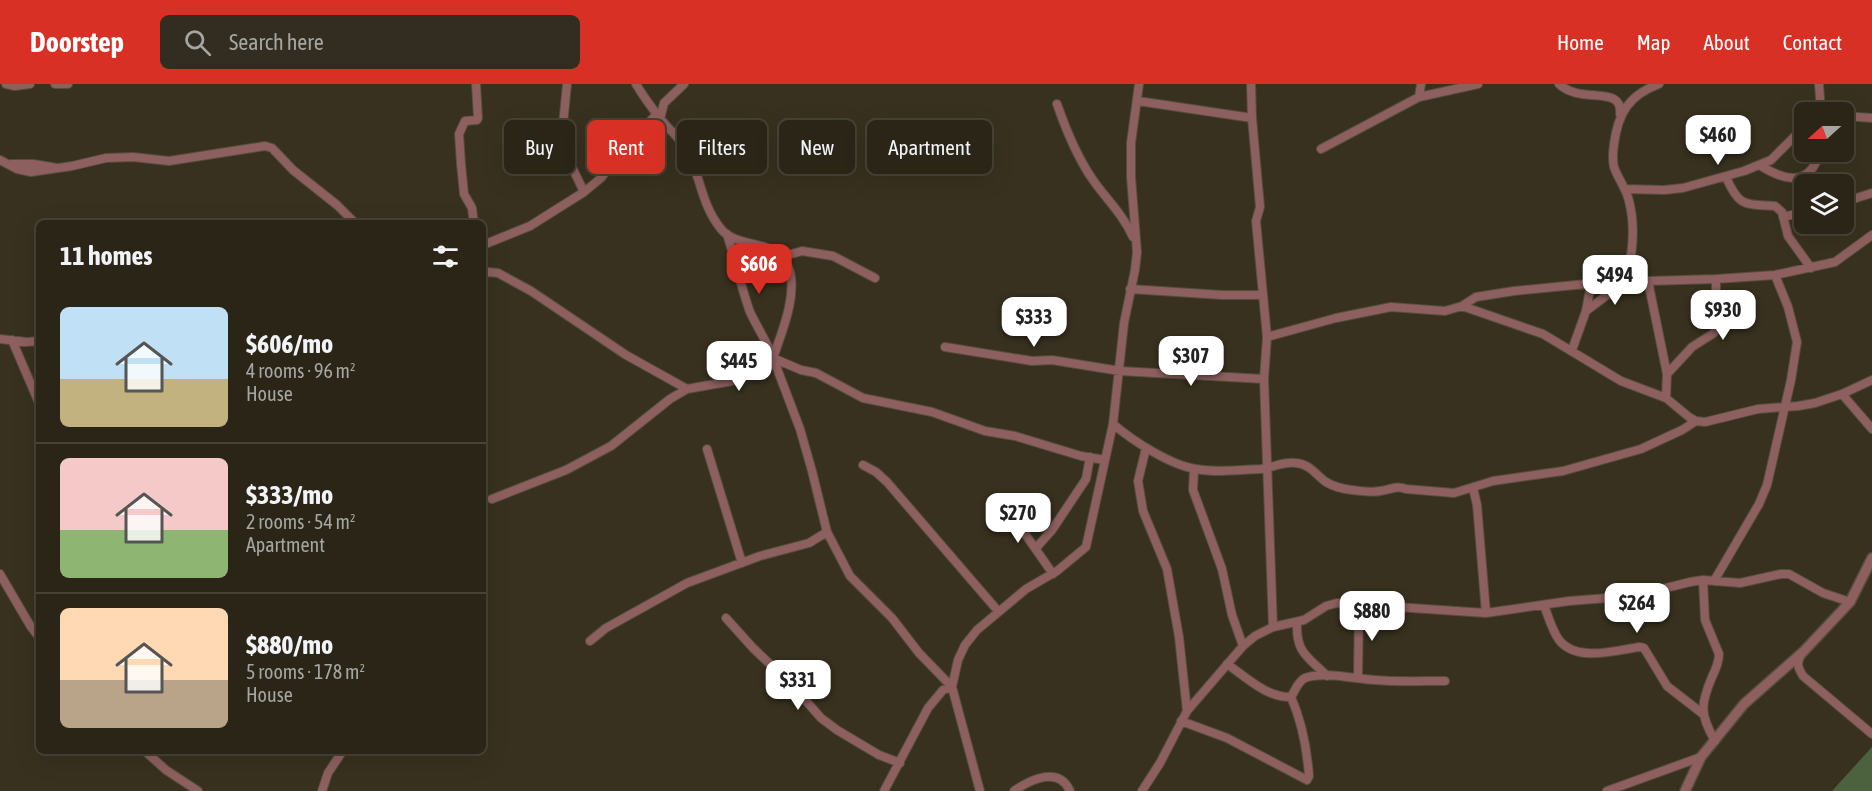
<!DOCTYPE html>
<html lang="en">
<head>
<meta charset="utf-8">
<style>
  :root { --surface:#2a2517; --page:#322d20; --text:#f1f3f6; --muted:#a5a5a1; --line:#464236; --accent:#d93025 }
  body { margin:0; font-family:"Asap Condensed",sans-serif; background:var(--page); color:var(--text); height:100vh; display:flex; flex-direction:column; font-size:22px; white-space:nowrap }
  * { box-sizing:border-box; margin:0 }
  p { font-size:20px; color:var(--muted) }
  .icon { flex:none; width:33px; height:33px; fill:none; stroke:currentColor; stroke-width:2; stroke-linecap:round; stroke-linejoin:round }
  .map { position:relative; flex:1; overflow:hidden }
  .panel { position:absolute; left:36px; top:136px; width:450px; height:534px; display:flex; flex-direction:column; background:var(--surface); border-radius:9px; box-shadow:0 6px 24px #0002,0 0 0 2px var(--line) }
  .panel>* { flex:none }
  .top-card { position:absolute; left:504px; top:36px; width:570px; height:54px; display:flex; gap:12px }
  .needle { width:39px; rotate:249deg }
  .controls { position:absolute; left:1794px; top:18px; display:grid; gap:12px }
  .controls a { display:grid; place-items:center; width:60px; height:60px; border-radius:9px; background:var(--surface); box-shadow:0 6px 24px #0002,0 0 0 2px var(--line); font-size:30px }
  .price { position:absolute; translate:-50% -51px; padding:0 14px; border-radius:12px; background:#fff; color:#222; font-size:20px; line-height:39px; filter:drop-shadow(0 2px 3px #0008) }
  .price::after { content:''; position:absolute; left:50%; top:36px; width:18px; height:14px; margin-left:-9px; background:inherit; clip-path:polygon(0 0,100% 0,50% 100%) }
  .price.on { background:var(--accent); color:#fff }
  ul { padding:0; list-style:none }
  li { display:flex; align-items:center; gap:18px; height:150px; padding:0 24px }
  li+li { border-top:2px solid var(--line) }
  li span { display:grid; place-items:center; flex:none; width:168px; height:120px; border-radius:9px; color:#555 }
  li>.icon { margin-inline-start:auto }
  span .icon { width:72px; height:72px; fill:#fffc; stroke-width:1 }
  li b { font-size:26px }
  h2 { display:flex; justify-content:space-between; align-items:center; height:72px; padding:0 24px; font-size:26px }
  .pill { padding:0 21px; border-radius:9px; background:var(--surface); box-shadow:0 6px 24px #0002,0 0 0 2px var(--line); font-size:21px; line-height:54px }
  .pill.on { background:var(--accent); color:#fff }
  header { display:flex; align-items:center; gap:36px; box-sizing:border-box; height:84px; padding:0 30px; background:var(--accent); color:#fff }
  header strong { font-size:28px }
  nav { display:flex; gap:33px; margin-inline-start:auto; font-size:21px }
  .search { width:420px; height:54px; background:var(--page); display:flex; align-items:center; gap:15px; box-sizing:border-box; padding:0 21px; border-radius:9px; color:var(--muted); font-size:22px }
  .map>svg:first-child { display:block }
  .green { fill:#4c623f }
  .lines { fill:none; stroke-linecap:round; stroke-linejoin:round }
  .minor-casing { stroke:#554e3d; stroke-width:10 }
  .tertiary-casing { stroke:#554e3d; stroke-width:12 }
  .minor { stroke:#8e5f5f; stroke-width:8 }
  .tertiary { stroke:#8e5f5f; stroke-width:9 }
</style>
</head>
<body>
<header>
<strong>Doorstep</strong>
<div class="search"><svg class="icon" aria-label="search" viewBox="0 0 24 24"><circle cx="10" cy="10" r="6"/><path d="M15 15l6 6"/></svg>Search here</div>
<nav><a>Home</a><a>Map</a><a>About</a><a>Contact</a></nav>
</header>
<div class="map">
<svg width="1872" height="707" viewBox="0 0 1872 707">
  <rect width="100%" height="100%" fill="#38311f"/>
  <!-- green -->
  <path class="green" d="M1872 663V707H1832Z"/>
  <g class="lines">
    <defs>
      <path id="minor" d="M6 0 15 2 30 0
        M55 0H68
        M567 0 562 51 569 77 584 108
        M636 0C643 12 651 23 660 34 668 45 679 53 686 65 701 91 700 119 721 145 738 166 778 153 789 185 798 211 781 250 773 274L800 345 812 387 827 448 850 492 892 534 919 569 952 603 980 707
        M1251 0 1252 34 1260 123 1256 137 1267 253 1264 295 1273 543
        M1559 0C1581 21 1623 0 1620 30
        M1819 0 1821 28
        M1419 13 1421 0
        M1138 17 1252 34
        M1057 20C1066 46 1077 73 1093 96 1107 116 1122 129 1133 153
        M1844 32 1872 34
        M660 35 664 19 684 0
        M1321 65 1419 13 1478 0
        M0 76 17 85 31 88 72 82 106 74 133 73 169 77 265 62 272 64 293 86 337 121 356 140
        M12 80H33L57 84
        M1761 82C1787 98 1810 102 1820 68
        M1726 93C1739 123 1744 120 1775 122L1782 128 1788 152 1811 184
        M1625 105 1664 106 1683 104 1744 87 1771 76 1804 43
        M1844 118 1872 109
        M1783 133 1804 128
        M474 140 472 124 464 110 461 80 459 50 465 37 477 36 478 34 476 0
        M727 150C735 176 741 203 750 228 755 239 771 266 773 274L801 286 816 289 863 314 932 328 985 347 1015 352 1081 372 1105 376
        M483 161 530 142 584 108 601 94 624 64 657 30
        M781 173 802 167 833 172 875 194
        M483 191 488 188 498 189 531 207 626 271 687 305
        M1648 197 1667 290 1666 314
        M1130 205 1222 211H1262
        M1462 222 1543 250 1621 297 1666 314 1689 333 1696 337 1705 338 1758 325 1798 322 1815 319 1842 310 1872 296
        M1586 227 1627 196C1632 169 1636 144 1629 117 1626 104 1618 95 1614 83 1612 75 1613 67 1614 60 1618 29 1629 11 1659 0
        M1267 253 1336 234 1391 223 1445 227 1462 222 1476 213 1514 207 1627 196 1648 197 1716 195 1775 191 1835 178 1872 151
        M0 255 27 258 39 257
        M12 256 39 319
        M945 263 1032 277 1052 276 1120 287 1264 295
        M1572 266 1586 227 1591 200
        M1667 290 1692 263 1714 249 1716 244V195
        M1842 310 1872 345
        M1113 340C1133 357 1170 381 1196 385 1217 389 1239 386 1260 385 1273 384 1283 377 1296 379 1310 380 1316 391 1326 398 1334 403 1343 405 1352 406 1361 407 1371 409 1380 407 1390 406 1396 401 1406 405L1454 409 1493 397 1563 387 1641 365 1682 346 1696 337
        M1146 364 1138 397 1143 427 1167 485 1179 553 1187 627
        M707 365 742 479
        M863 381 876 388 887 398 998 527
        M1194 385 1193 406 1222 485 1232 531 1243 562
        M1473 404 1477 421 1486 529
        M492 415 566 386 611 362 670 315 687 305 732 297 772 269
        M1002 417 1053 490
        M1036 464 1052 446 1086 395 1090 373
        M0 490 31 543 39 553
        M1703 496 1705 536 1719 570C1719 578 1716 585 1712 593 1700 621 1700 631 1715 657
        M1714 497 1759 420 1767 401 1791 296 1797 258 1788 223 1775 191
        M1544 521C1548 532 1552 546 1559 556 1577 579 1616 566 1640 563L1644 564 1667 602 1703 630
        M726 534 753 564 792 601 821 634 837 646 879 671 900 679
        M1297 539C1296 569 1307 572 1327 592
        M590 557 606 544 687 499 760 472 809 459 827 448
        M1801 571C1796 579 1798 584 1803 592L1872 650
        M1227 580C1246 593 1267 614 1291 613 1295 607 1298 597 1305 594 1322 587 1356 595 1375 596 1398 598 1422 597 1445 597
        M1358 594 1359 521
        M1181 637 1227 654 1307 696 1309 692C1307 665 1302 638 1291 613
        M146 668 166 686 198 707
        M322 707 328 689 342 668
        M884 707 928 624 943 606 952 603 958 576 965 561 977 546 1026 505 1057 487 1086 463 1113 340 1124 239 1135 186 1137 168 1131 93V59L1139 0
        M1014 707C1031 695 1059 682 1070 707
        M1142 707 1160 679 1187 627 1243 562 1255 552 1273 543 1304 536 1326 522 1337 519 1486 529 1569 517 1634 512 1690 498 1703 496 1740 499 1781 490H1789L1823 509 1850 518
        M1607 707 1701 673"/>
      <path id="tertiary" d="M1685 707 1701 673 1744 620 1803 568 1850 518 1872 474"/>
    </defs>
    <!-- minor casing -->
    <use href="#minor" class="minor-casing"/>
    <!-- tertiary casing -->
    <use href="#tertiary" class="tertiary-casing"/>
    <!-- minor -->
    <use href="#minor" class="minor"/>
    <!-- tertiary -->
    <use href="#tertiary" class="tertiary"/>
  </g>
</svg>
<div class="controls">
<a><svg class="needle" viewBox="-14 -14 28 28"><path d="M0-13l5 13h-10z" fill="#e53935"/><path d="M0 13l5-13h-10z" fill="#a5a5a1"/></svg></a>
<a><svg class="icon" aria-label="layers" viewBox="0 0 24 24"><path d="M12 4l9 5-9 5-9-5zM3 14l9 5 9-5"/></svg></a>
</div>
<b class="price" style="left:1718px;top:82px">$460</b>
<b class="price on" style="left:759px;top:211px">$606</b>
<b class="price" style="left:1615px;top:222px">$494</b>
<b class="price" style="left:1723px;top:257px">$930</b>
<b class="price" style="left:1034px;top:264px">$333</b>
<b class="price" style="left:1191px;top:303px">$307</b>
<b class="price" style="left:739px;top:308px">$445</b>
<b class="price" style="left:1018px;top:460px">$270</b>
<b class="price" style="left:1637px;top:550px">$264</b>
<b class="price" style="left:1372px;top:558px">$880</b>
<b class="price" style="left:798px;top:627px">$331</b>
<div class="top-card">
<a class="pill">Buy</a>
<a class="pill on">Rent</a>
<a class="pill">Filters</a>
<a class="pill">New</a>
<a class="pill">Apartment</a>
</div>
<section class="panel">
<h2>11 homes<svg class="icon" aria-label="filters" viewBox="0 0 24 24"><path d="M4 7h16M4 17h16"/><circle cx="9" cy="7" r="2"/><circle cx="15" cy="17" r="2"/></svg></h2>
<ul>
<li><span style="background:linear-gradient(#bfe0f5 60%,#c2b280 0)"><svg class="icon" aria-label="home" viewBox="0 0 24 24"><path d="M3 11l9-7 9 7M6 9v11h12V9"/></svg></span><div><b>$606/mo</b><p>4 rooms · 96 m²</p><p>House</p></div></li>
<li><span style="background:linear-gradient(#f6c9c9 60%,#8fb573 0)"><svg class="icon" aria-label="home" viewBox="0 0 24 24"><path d="M3 11l9-7 9 7M6 9v11h12V9"/></svg></span><div><b>$333/mo</b><p>2 rooms · 54 m²</p><p>Apartment</p></div></li>
<li><span style="background:linear-gradient(#ffd9b3 60%,#b9a48a 0)"><svg class="icon" aria-label="home" viewBox="0 0 24 24"><path d="M3 11l9-7 9 7M6 9v11h12V9"/></svg></span><div><b>$880/mo</b><p>5 rooms · 178 m²</p><p>House</p></div></li>
</ul>
</section>
</div>
</body>
</html>
